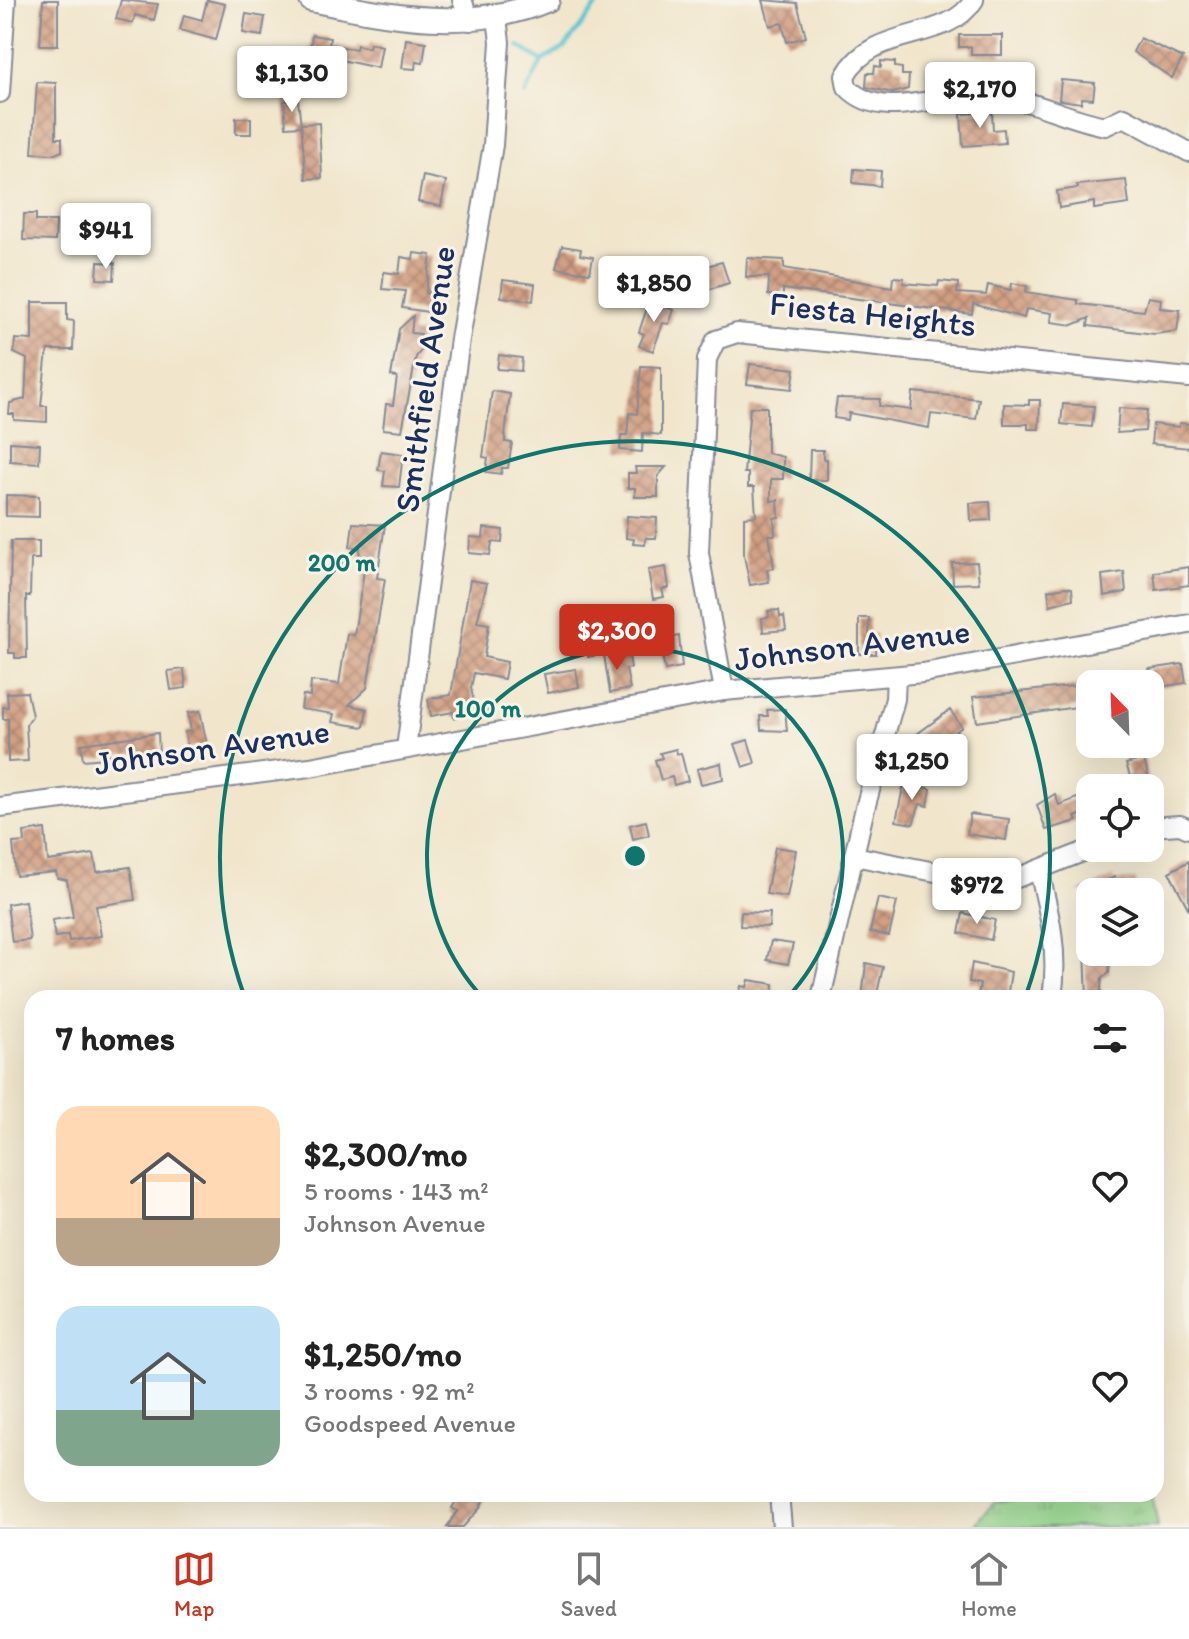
<!DOCTYPE html>
<html lang="en">
<head>
<meta charset="utf-8">
<style>
  :root { --surface:#fff; --page:#f6f6f6; --text:#222; --muted:#767676; --line:#e0e0e0; --accent:#c8321e }
  body { margin:0; font-family:Itim,sans-serif; background:var(--page); color:var(--text); height:100vh; display:flex; flex-direction:column; font-size:30px; white-space:nowrap }
  * { box-sizing:border-box; margin:0 }
  p { font-size:26px; color:var(--muted) }
  .icon { flex:none; width:44px; height:44px; fill:none; stroke:currentColor; stroke-width:2; stroke-linecap:round; stroke-linejoin:round }
  .map { position:relative; flex:1; overflow:hidden }
  .panel { position:absolute; left:24px; top:990px; width:1140px; height:512px; display:flex; flex-direction:column; background:var(--surface); border-radius:24px; box-shadow:0 8px 32px #0002 }
  .panel>* { flex:none }
  .needle { width:52px; rotate:337deg }
  .tools { position:absolute; left:1076px; top:670px; display:grid; gap:16px }
  .tools a { display:grid; place-items:center; width:88px; height:88px; border-radius:16px; background:var(--surface); box-shadow:0 8px 32px #0002; font-size:40px }
  .price { position:absolute; translate:-50% -68px; padding:0 18px; border-radius:8px; background:#fff; color:#222; font-size:26px; line-height:52px; filter:drop-shadow(0 2px 4px #0008) }
  .price::after { content:''; position:absolute; left:50%; top:48px; width:24px; height:18px; margin-left:-12px; background:inherit; clip-path:polygon(0 0,100% 0,50% 100%) }
  .price.current { background:var(--accent); color:#fff }
  ul { padding:0; list-style:none }
  li { display:flex; align-items:center; gap:24px; height:200px; padding:0 32px }
  li span { display:grid; place-items:center; flex:none; width:224px; height:160px; border-radius:24px; color:#555 }
  li>.icon { margin-inline-start:auto }
  span .icon { width:96px; height:96px; fill:#fffc; stroke-width:1 }
  li b { font-size:34px }
  h2 { display:flex; justify-content:space-between; align-items:center; height:96px; padding:0 32px; font-size:34px }
  .tabs { display:flex; justify-content:space-around; align-items:center; height:112px; border-top:2px solid var(--line); background:var(--surface); font-size:22px; color:var(--muted) }
  .tabs a { display:grid; justify-items:center; gap:4px }
  .tabs .current { color:var(--accent) }
  .map>svg:first-child { display:block }
  .grass { fill:url(#grass-tufts); stroke:#588376; stroke-width:2 }
  .lines { fill:none; stroke-linecap:round; stroke-linejoin:round }
  .stream { stroke:#58c4d0; stroke-width:4 }
  .building { fill:url(#building-cross-hatch) }
  .minor-casing { stroke:#868a95; stroke-width:22 }
  .major-casing { stroke:#868a95; stroke-width:26 }
  .minor { stroke:#fff; stroke-width:18 }
  .major { stroke:#fff; stroke-width:22 }
  .ring { fill:none; stroke:#0f766e; stroke-width:4 }
  .labels { text-anchor:middle; dominant-baseline:central; stroke-width:6; stroke-linejoin:round; paint-order:stroke }
  .street-label { font-size:34px; fill:#1b2f5e; stroke:#f7f3e8 }
  .centre { fill:#0f766e; stroke:#f7f3e8; stroke-width:4 }
  .ring-label { font-size:24px; text-anchor:middle; font-weight:bold; fill:#0f766e; stroke:#f7f3e8; stroke-width:6; stroke-linejoin:round; paint-order:stroke }
</style>
</head>
<body>
<div class="map">
<svg width="1189" height="1527" viewBox="0 0 1189 1527">
  <defs>
    <pattern id="grass-tufts" width="24" height="20" patternUnits="userSpaceOnUse" patternTransform="scale(2)"><rect width="24" height="20" fill="#96d78f"/><path d="M3 7l-1-3M5 7V3M7 7l1-3M15 17l-1-3M17 17v-4M19 17l1-3" fill="none" stroke="#81b97e"/></pattern>
    <pattern id="building-cross-hatch" width="8" height="8" patternUnits="userSpaceOnUse" patternTransform="scale(2)"><rect width="8" height="8" fill="#d29f83"/><path d="M0 0l8 8M0 8l8-8" fill="none" stroke="#aa826e"/></pattern>
  </defs>
  <rect width="100%" height="100%" fill="#f7f3e8"/>
  <filter id="ink" filterUnits="userSpaceOnUse"><feTurbulence type="fractalNoise" baseFrequency=".0125" numOctaves="2"/><feDisplacementMap in="SourceGraphic" scale="16" xChannelSelector="R" yChannelSelector="G"/><feConvolveMatrix kernelMatrix="1 2 1 2 8 2 1 2 1" color-interpolation-filters="sRGB"/></filter>
  <filter id="wash" filterUnits="userSpaceOnUse"><feTurbulence type="fractalNoise" baseFrequency=".006" numOctaves="4" result="noise"/><feDisplacementMap in="SourceGraphic" scale="32" xChannelSelector="R" yChannelSelector="G"/><feGaussianBlur stdDeviation="1.8" result="paint"/><feColorMatrix in="noise" values="0 0 0 0 0 0 0 0 0 0 0 0 0 0 0 0 0 1.4 0 .05"/><feComposite in="paint" operator="in"/></filter>
  <g filter="url(#wash)">
    <rect width="100%" height="100%" fill="#f1e6cc"/>
    <!-- grass -->
    <path class="grass" d="M1046 1494H1152L1158 1527H980L977 1522 995 1502Z"/>
    <g class="lines">
      <!-- stream -->
      <path class="stream" d="M519 46 542 61
        M525 95 542 61 564 48 601 0"/>
    </g>
    <g id="blocks">
      <!-- building -->
      <path class="building" d="M43 0H58V45H40Z
        M121 0 158 4 154 20 135 15 133 23 116 19Z
        M207 0 225 4 216 40 180 30 184 15 202 20Z
        M763 0 797 3 806 37 787 42 782 23 770 26Z
        M246 14 265 17 262 36 243 33Z
        M312 35 330 38 329 45 356 49 357 45 369 48 370 43 382 46 378 68 341 60 340 69 308 66Z
        M959 35H1002V55H971V47H959Z
        M1140 38 1183 58 1172 78 1133 52Z
        M406 39 426 42 423 63 416 62 415 69 402 68Z
        M881 61 895 62V67L902 68V75H909L908 89 893 93 866 87 867 73H874L875 66 881 67Z
        M1061 80 1095 83 1093 99 1082 98 1081 103 1059 100Z
        M37 82 56 83V138H62V151L55 154 32 153Z
        M298 100 301 126 286 127 284 101Z
        M992 112 993 130 1004 129 1005 143 963 146 961 114Z
        M236 118H251V134H236Z
        M319 123 322 178 306 179 301 124Z
        M854 169 881 171 880 186 853 183Z
        M423 176 446 181 441 206 418 202Z
        M1126 180 1129 204 1094 209V202L1059 208 1057 191 1078 188 1077 185Z
        M24 214H36V221H56L55 241 23 240Z
        M562 246 581 249 580 255 593 257 590 273 556 268Z
        M414 253 431 255 426 293 431 295 428 312 402 308 405 291 382 289 384 272 399 274 401 257 413 259Z
        M747 258 784 260V268L892 287 893 277 904 278 903 283 938 286 939 281 958 283 957 293 986 295 988 285 1011 290 1012 283 1027 286 1026 292 1078 300V304L1144 311 1148 297 1161 299 1160 308 1180 310 1177 331 1155 334 1088 326 1089 318 1073 325 1051 322 1052 313 1026 309 1024 318 973 304 972 314 783 289V296L768 295 769 277H746Z
        M98 262 115 263 114 280 97 279Z
        M722 262 729 283 685 297 680 281 685 279 682 272Z
        M503 280 535 284 533 301 501 297Z
        M32 302H67V320L74 321 73 350H48L46 360 41 406H47V422L14 420V414H9L10 403 25 399 27 359 14 353 15 339 32 340Z
        M649 302 674 310 669 324 663 323 653 351 639 346 644 334 639 332Z
        M413 316 411 333 421 334 420 342 427 343 416 357 402 431 383 429 386 404 393 405 397 377 391 376 399 329Z
        M499 355 522 358 521 371 497 369Z
        M750 364 795 369 792 389 747 384Z
        M641 366 661 367V435L643 433 642 452 620 450 621 435H627L629 413 637 414Z
        M492 391 510 394 505 436V442L512 443 508 468H502L501 474 486 472 488 458 483 457Z
        M913 392 979 399 976 419 931 414 929 428 849 413 848 420 834 418 837 398 880 399 879 406 911 410Z
        M1029 400H1040L1039 429H1028V424H1004V404L1029 405Z
        M1063 404 1094 406 1092 427 1061 424Z
        M750 407H767V453L783 457V479H771V501L778 500 779 517 774 518 775 535H769L774 568 767 569 769 582 750 585 744 556V517L756 516 754 487H748V473H744Z
        M1119 408 1147 410 1145 431 1117 433Z
        M1179 423 1189 424V448L1151 444 1153 424 1179 427Z
        M10 442 40 444 39 463 10 461Z
        M810 450H823V459H827V480H809Z
        M381 451 403 454 399 487 383 486 385 471 378 470Z
        M635 467H666L658 476V497H635V488H628V473H636Z
        M6 495 39 496V517L6 516Z
        M990 502 991 520 971 521 970 503Z
        M627 516 657 518 656 538H646L645 545 633 544 634 539 626 538Z
        M353 523 385 525 377 578 385 579 367 688 349 705 367 709 364 727 332 722 334 714 301 709 303 695 310 696 311 681 339 684 347 634 354 635 366 558 359 557 360 548 350 547Z
        M484 528 503 530 502 543 492 542 490 555 469 553 470 537 483 538Z
        M11 541H39V559H31L30 596H26L27 658H15V653H9Z
        M977 562 979 583 953 584 952 563Z
        M666 567 669 588 662 589 664 597 653 599 648 570Z
        M1189 567V585L1156 590 1154 572Z
        M1124 572 1126 592 1104 596 1102 575Z
        M470 580 487 583 477 622 489 624 484 657 507 662 504 679 474 673 471 688 476 713 454 718 453 712 431 716 428 699 451 695Z
        M1066 587 1072 588 1073 599 1050 605 1048 590Z
        M779 610 780 617 784 616 786 630 763 632 762 618 769 617 768 611Z
        M859 618H869V634H876V654H859Z
        M600 631 603 654 588 657 584 633Z
        M679 636 682 667 665 670 659 640Z
        M619 652 620 658 629 656 631 668 626 669 630 689 610 693 604 655Z
        M1183 664 1186 683 1152 688 1149 669Z
        M184 669 186 688 171 690 168 671Z
        M576 669 579 687 548 693 544 674Z
        M1090 684V705L977 722 973 697Z
        M27 692 32 716 26 725 28 761 8 762V719H3V707H8L7 693Z
        M785 709 787 731 761 730 760 716H768L767 710Z
        M950 710 962 727 930 751 917 734Z
        M200 711 207 745 187 748 185 732 191 731 188 713Z
        M158 733 159 753 104 755 105 758 83 760 81 744Z
        M748 740 755 763 743 767 735 744Z
        M676 749 677 754 681 753 688 781 674 785 672 777 661 780 655 760 662 758 660 753Z
        M1144 759 1151 788H1099V784L1130 776 1126 764Z
        M721 763 723 779 701 784 697 769Z
        M904 783 931 789 928 806 920 804 913 824 896 821Z
        M1055 794 1059 805 1085 795 1090 811 1075 817 1077 821 1046 830 1037 805Z
        M970 814 1009 819 1006 840 967 834Z
        M646 821 649 835 633 839 630 825Z
        M45 829 48 861 94 854 97 872 130 867 135 900 96 906 101 936 69 941 68 935 55 937 52 920 73 917 67 880 57 878 56 872 16 876 13 843 25 842 24 832Z
        M775 847 796 850 787 897 766 894Z
        M1189 861V910L1169 872Z
        M1114 877 1115 881 1136 879 1137 892H1077Z
        M878 898 897 902 889 936 870 932Z
        M25 901 30 940 12 942 7 904Z
        M741 912 770 913 769 927 740 926Z
        M963 913 995 920 991 940 959 933Z
        M771 941 793 944 788 964 767 960Z
        M1085 952H1104V960L1110 959 1109 973 1102 978 1100 998H1087Z
        M866 963 883 967 876 998H862Z
        M972 963 1011 972 1007 998 978 996 980 984 969 982Z
        M749 980 774 984 773 998H739L741 986 747 987Z
        M460 1494H472L483 1501 480 1508 463 1527H447L457 1511 452 1508Z"/>
    </g>
  </g>
  <g filter="url(#ink)">
    <use href="#blocks" fill-opacity="0" stroke="#868a95" stroke-width="2"/>
    <g class="lines">
      <defs>
        <path id="minor" d="M462 0 470 21
          M974 0C946 45 874 23 845 76L847 87C881 123 937 94 979 94 1022 94 1063 118 1105 126L1124 117 1189 152
          M0 93 6 0
          M724 691 699 553 707 359 716 340 737 333 1189 378
          M406 749 460 339 493 145 500 42 497 18
          M0 807 310 767 724 691 923 673 1189 624
          M1150 827 1180 825 1189 829
          M854 856 986 882 1012 880 1093 848
          M1039 871C1050 915 1059 953 1052 998
          M821 998 864 812 895 699 896 676
          M779 1494 782 1527"/>
        <path id="major" d="M311 0C390 17 471 33 548 0"/>
      </defs>
      <!-- minor casing -->
      <use href="#minor" class="minor-casing"/>
      <!-- major casing -->
      <use href="#major" class="major-casing"/>
      <!-- minor -->
      <use href="#minor" class="minor"/>
      <!-- major -->
      <use href="#major" class="major"/>
    </g>
  </g>
  <!-- distance rings -->
  <g class="ring">
    <path d="M483 998A208 208 0 1 1 787 998"/>
    <path d="M245 998A415 415 0 1 1 1025 998"/>
  </g>
  <g class="labels">
    <!-- street labels -->
    <g class="street-label">
      <text transform="translate(873 314) rotate(6)">Fiesta Heights</text>
      <text transform="translate(425 379) rotate(-82)">Smithfield Avenue</text>
      <text transform="translate(852 645) rotate(-7)">Johnson Avenue</text>
      <text transform="translate(212 747) rotate(-8)">Johnson Avenue</text>
    </g>
  </g>
  <circle cx="635" cy="856" r="12" class="centre"/>
  <g class="ring-label">
    <text x="342" y="571">200 m</text>
    <text x="488" y="717">100 m</text>
  </g>
</svg>
<div class="tools">
<a><svg class="needle" viewBox="-14 -14 28 28"><path d="M0-13l5 13h-10z" fill="#e53935"/><path d="M0 13l5-13h-10z" fill="#767676"/></svg></a>
<a><svg class="icon" aria-label="locate" viewBox="0 0 24 24"><circle cx="12" cy="12" r="6"/><path d="M12 2v4M12 18v4M2 12h4M18 12h4"/></svg></a>
<a><svg class="icon" aria-label="layers" viewBox="0 0 24 24"><path d="M12 4l9 5-9 5-9-5zM3 14l9 5 9-5"/></svg></a>
</div>
<b class="price" style="left:292px;top:114px">$1,130</b>
<b class="price" style="left:980px;top:130px">$2,170</b>
<b class="price" style="left:106px;top:271px">$941</b>
<b class="price" style="left:654px;top:324px">$1,850</b>
<b class="price current" style="left:617px;top:672px">$2,300</b>
<b class="price" style="left:912px;top:802px">$1,250</b>
<b class="price" style="left:977px;top:926px">$972</b>
<section class="panel">
<h2>7 homes<svg class="icon" aria-label="filters" viewBox="0 0 24 24"><path d="M4 7h16M4 17h16"/><circle cx="9" cy="7" r="2"/><circle cx="15" cy="17" r="2"/></svg></h2>
<ul>
<li><span style="background:linear-gradient(#ffd9b3 70%,#b9a48a 0)"><svg class="icon" aria-label="home" viewBox="0 0 24 24"><path d="M3 11l9-7 9 7M6 9v11h12V9"/></svg></span><div><b>$2,300/mo</b><p>5 rooms · 143 m²</p><p>Johnson Avenue</p></div><svg class="icon" aria-label="heart" viewBox="0 0 24 24"><path d="M12 20l-8-8c-3-5 5-10 8-4 3-6 11-1 8 4z"/></svg></li>
<li><span style="background:linear-gradient(#bfe0f5 65%,#7fa58c 0)"><svg class="icon" aria-label="home" viewBox="0 0 24 24"><path d="M3 11l9-7 9 7M6 9v11h12V9"/></svg></span><div><b>$1,250/mo</b><p>3 rooms · 92 m²</p><p>Goodspeed Avenue</p></div><svg class="icon" aria-label="heart" viewBox="0 0 24 24"><path d="M12 20l-8-8c-3-5 5-10 8-4 3-6 11-1 8 4z"/></svg></li>
</ul>
</section>
</div>
<nav class="tabs">
<a class="current"><svg class="icon" aria-label="map" viewBox="0 0 24 24"><path d="M3 6l6-2 6 2 6-2v14l-6 2-6-2-6 2zM9 4v14M15 6v14"/></svg>Map</a>
<a><svg class="icon" aria-label="saved" viewBox="0 0 24 24"><path d="M7 4h10v16l-5-4-5 4z"/></svg>Saved</a>
<a><svg class="icon" aria-label="home" viewBox="0 0 24 24"><path d="M3 11l9-7 9 7M6 9v11h12V9"/></svg>Home</a>
</nav>
</body>
</html>
